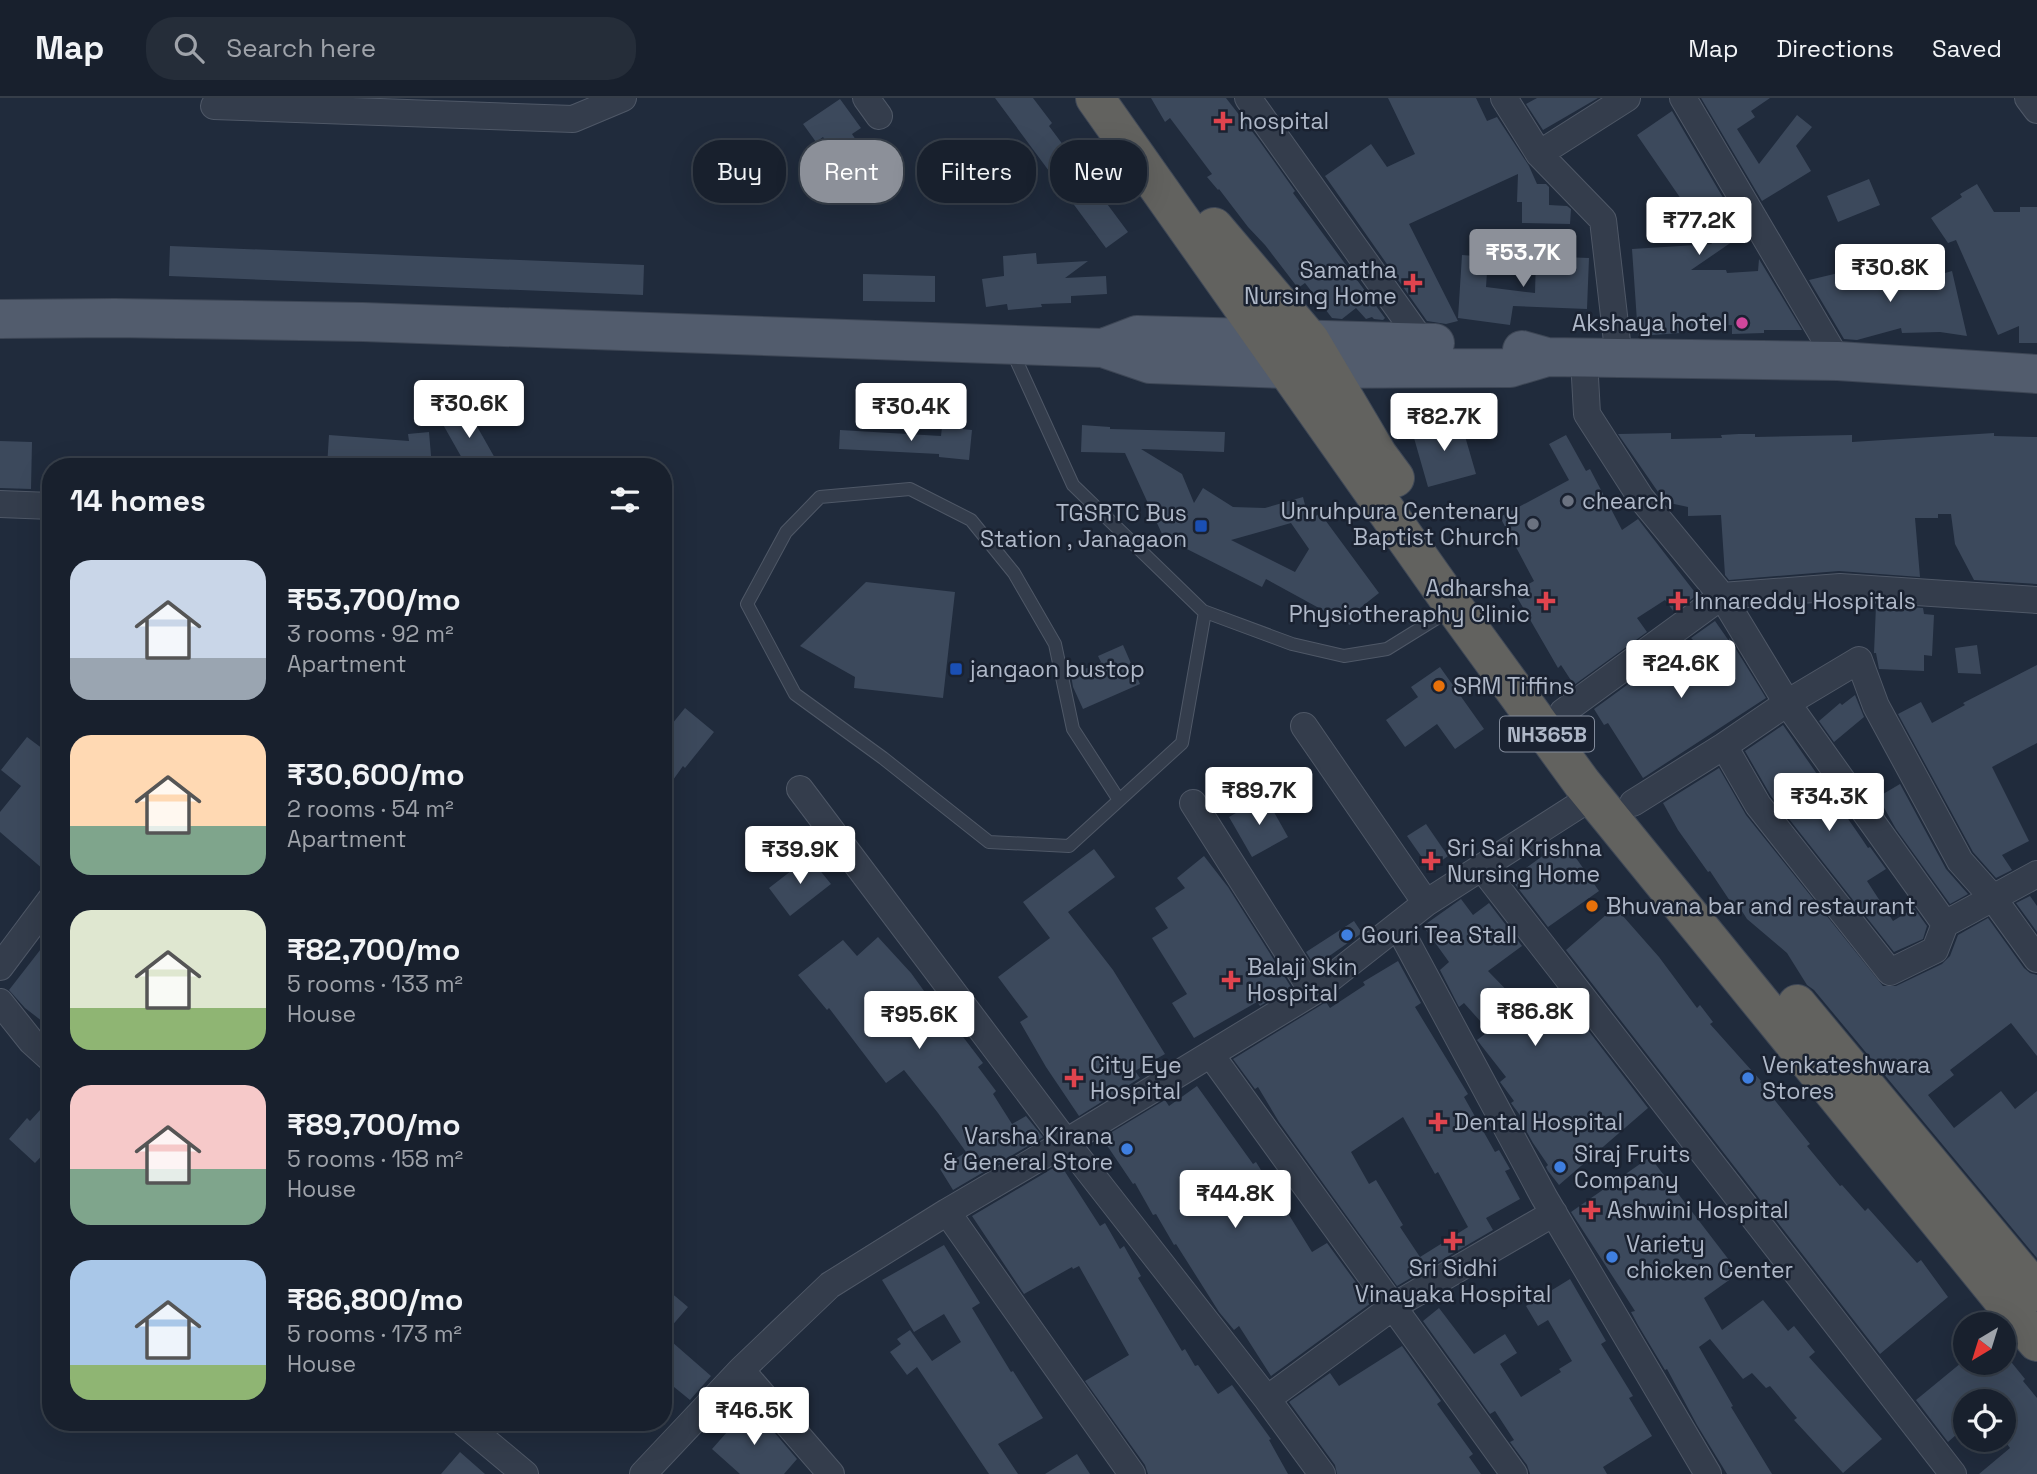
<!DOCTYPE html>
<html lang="en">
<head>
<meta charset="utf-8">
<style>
  :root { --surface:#18202d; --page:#252d39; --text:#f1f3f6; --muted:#9fa3aa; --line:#363e49; --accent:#8c9099 }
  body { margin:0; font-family:"Space Grotesk",sans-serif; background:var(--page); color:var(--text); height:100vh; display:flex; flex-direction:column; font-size:26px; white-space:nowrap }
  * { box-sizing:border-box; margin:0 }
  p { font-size:23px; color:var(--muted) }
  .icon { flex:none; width:38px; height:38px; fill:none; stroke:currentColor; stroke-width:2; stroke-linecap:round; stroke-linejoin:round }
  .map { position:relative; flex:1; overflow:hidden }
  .details { position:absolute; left:42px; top:360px; width:630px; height:973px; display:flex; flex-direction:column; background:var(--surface); border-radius:28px; box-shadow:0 7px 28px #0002,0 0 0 2px var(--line) }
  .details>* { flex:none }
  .guide { position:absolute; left:693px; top:42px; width:665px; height:63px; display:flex; gap:14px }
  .needle { width:46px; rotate:218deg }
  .fabs { position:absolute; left:1953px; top:1214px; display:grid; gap:14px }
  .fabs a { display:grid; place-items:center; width:63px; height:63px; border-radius:50%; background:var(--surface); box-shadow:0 7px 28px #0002,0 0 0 2px var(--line); font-size:35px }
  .price { position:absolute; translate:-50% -60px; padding:0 16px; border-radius:7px; background:#fff; color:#222; font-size:23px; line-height:46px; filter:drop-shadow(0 2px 4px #0008) }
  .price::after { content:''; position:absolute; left:50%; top:42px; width:21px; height:16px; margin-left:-10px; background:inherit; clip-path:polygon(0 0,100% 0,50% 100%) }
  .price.current { background:var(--accent); color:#fff }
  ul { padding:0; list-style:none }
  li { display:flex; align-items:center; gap:21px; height:175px; padding:0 28px }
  li span { display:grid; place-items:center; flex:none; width:196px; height:140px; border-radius:21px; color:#555 }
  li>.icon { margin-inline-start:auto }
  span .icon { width:84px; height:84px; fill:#fffc; stroke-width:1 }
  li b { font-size:30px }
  h2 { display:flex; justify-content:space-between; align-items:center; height:84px; padding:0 28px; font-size:30px }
  .pill { padding:0 24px; border-radius:28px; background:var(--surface); box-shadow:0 7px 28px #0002,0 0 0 2px var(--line); font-size:24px; line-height:63px }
  .pill.current { background:var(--accent); color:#fff }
  header { display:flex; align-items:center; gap:42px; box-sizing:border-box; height:98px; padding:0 35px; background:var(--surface); border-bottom:2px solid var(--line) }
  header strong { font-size:33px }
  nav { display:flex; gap:38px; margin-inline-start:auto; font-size:24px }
  .search { width:490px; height:63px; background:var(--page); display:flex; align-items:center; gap:18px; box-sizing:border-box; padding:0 24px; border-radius:28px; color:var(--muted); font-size:26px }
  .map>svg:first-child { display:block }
  .building { fill:#3c495c; fill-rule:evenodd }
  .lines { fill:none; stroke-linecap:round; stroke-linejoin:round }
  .service-casing { stroke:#4f5867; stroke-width:14 }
  .minor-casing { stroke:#4f5867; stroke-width:28 }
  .primary-casing { stroke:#3d4655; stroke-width:40 }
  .trunk-casing { stroke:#3f4857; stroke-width:40 }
  .service { stroke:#343d4c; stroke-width:12 }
  .minor { stroke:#343d4c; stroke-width:26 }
  .primary { stroke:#525c6d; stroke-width:38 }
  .trunk { stroke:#62625f; stroke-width:38 }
  .health-dot { fill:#e0444e; stroke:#1a2231; stroke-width:2.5 }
  .hotel-dot { fill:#d1479c; stroke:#1a2231; stroke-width:2.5 }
  .worship-dot { fill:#6b7280; stroke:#1a2231; stroke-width:2.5 }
  .transit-dot { fill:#1a4fb4; stroke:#1a2231; stroke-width:2.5 }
  .food-dot { fill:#e8710a; stroke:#1a2231; stroke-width:2.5 }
  .shop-dot { fill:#3f7fe0; stroke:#1a2231; stroke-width:2.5 }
  .labels { text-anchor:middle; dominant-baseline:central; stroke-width:5; stroke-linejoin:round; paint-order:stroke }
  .shield { fill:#1a2231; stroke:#828b9b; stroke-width:2 }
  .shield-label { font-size:21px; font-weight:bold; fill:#afb8c8 }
  .poi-label { font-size:23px; fill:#afb8c8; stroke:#1a2231; text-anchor:start }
</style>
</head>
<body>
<header>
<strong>Map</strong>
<div class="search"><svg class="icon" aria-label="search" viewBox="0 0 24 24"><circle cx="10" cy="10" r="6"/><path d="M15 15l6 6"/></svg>Search here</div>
<nav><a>Map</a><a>Directions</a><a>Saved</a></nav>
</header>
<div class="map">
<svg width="2037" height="1376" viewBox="0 0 2037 1376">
  <rect width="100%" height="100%" fill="#202b3c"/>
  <!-- building -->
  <path class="building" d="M995 0H1033L1052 25 1049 28 1128 134 1106 150Z
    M1151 0H1226L1258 41 1295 93 1293 95 1385 220 1383 222 1374 221 1372 219 1366 221 1356 210 1342 221 1332 220 1305 185 1298 190 1265 147 1248 129 1219 91 1218 92 1207 79 1212 76 1170 20 1165 24Z
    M1388 0H1476L1487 23 1497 19 1529 68 1537 86H1546L1549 89V107L1567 108 1571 111 1570 126 1522 125V104H1517L1518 76 1409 126 1458 223 1446 226 1427 223 1325 78 1371 46 1387 69 1415 56Z
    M1537 0H1598L1543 32 1526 6Z
    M1701 0H1770L1751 13 1755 19 1737 31 1759 66 1797 17 1812 29 1796 48 1811 73 1762 103Z
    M840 1 861 30 852 36 856 42 835 56 823 39 816 44 803 26Z
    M1672 13 1735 120 1732 122 1742 137 1691 172H1726L1727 175 1758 173 1759 161 1802 232H1764V235L1732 236V227L1681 230V235L1638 238 1632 151 1712 146 1637 37Z
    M1869 81 1880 107 1838 124 1827 98Z
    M1977 86 1994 114H2020V109H2037V245H2019V228L1998 237 1956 142 1948 145 1931 120 1962 99 1960 96Z
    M170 148 644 167 643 197 169 178Z
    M1036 155 1037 166 1088 163 1065 180 1106 178 1107 196 1071 198V205L1041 206 1042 209 1008 212 1007 206 986 209 982 181 1004 178 1003 158Z
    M1462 157 1488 159 1486 189 1535 195 1536 158 1589 160 1587 211 1513 208 1510 227 1458 220Z
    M1872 167 1877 189 1928 180 1952 173 1967 238 1940 234 1902 235 1901 230 1857 242 1844 241 1809 182Z
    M863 176 935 178V204L863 203Z
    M466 309 500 369H467L441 323Z
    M1460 321 1476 376 1428 389 1412 333Z
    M1082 327 1110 329V331L1225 334 1224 354 1141 351 1182 376 1194 405 1203 390 1233 409 1265 410 1303 399 1309 423 1320 415 1379 495 1360 510 1350 527 1266 481 1262 489 1179 447 1180 444 1162 436 1125 355 1081 354ZM1291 425 1309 451 1295 474 1231 442Z
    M942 329 972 332 969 362 939 359V356L839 351 840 332 941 338Z
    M429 334 432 369H327L329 337 409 343 408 336Z
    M1671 335V341L1722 340 1721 337 1739 336H1755V339L1852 337V344L1994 335V338L2037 339V486L1974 482 1955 446 1951 416H1938V420H1915L1920 479 1839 473 1729 482 1725 477 1721 417 1688 418V409L1665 404 1618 336Z
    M1566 337 1586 373 1590 371 1622 432 1638 421 1697 497 1674 514 1665 502 1637 520 1647 534 1574 587 1561 567 1558 570 1514 494 1534 483 1500 419 1569 382 1549 346Z
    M0 343 32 344 31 391 0 390Z
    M866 484 955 494 943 600 854 590 855 579 800 548Z
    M1876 507 1923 510 1924 516 1934 517 1932 558 1924 557V573L1879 571 1876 555H1874Z
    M1715 523 1729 543V540L1766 600 1643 680 1608 625 1604 627 1594 611 1664 560 1693 542 1691 540Z
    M1123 547 1140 586 1083 611 1073 589 1071 577 1101 564 1098 558Z
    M1977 547 1981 576 1958 575 1955 550Z
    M2037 567V645L1992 669 2029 743 2002 757 2012 772 1996 780 1973 754 1898 616 1921 604 1932 625 1965 607 1963 605Z
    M1440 569 1484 631 1455 651 1437 626 1405 649 1386 622 1418 599 1411 589Z
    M1855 597 1864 619 1834 644 1819 623 1840 605 1842 607Z
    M685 610 714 634 685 670 683 668 663 696V637Z
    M1783 627 1862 741 1868 750 1870 749 1886 771 1867 783 1893 823 1914 810 1927 828 1923 841 1894 854 1771 698 1745 653Z
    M27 639 51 657V778L0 734V714L21 688 1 672Z
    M1719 670 1746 717 1883 888H1896L1942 866 1950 858 1958 837 1988 820 2024 870 2030 875 2037 877V958L2011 925 1950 972 1954 977 1928 997 1954 1030 2001 993 2015 1011 2037 993V1160L1814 892 1807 887 1787 855 1747 821 1736 804 1732 806 1710 773 1708 774 1678 732 1663 705Z
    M1900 686 1946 771 1968 796 1950 806 1896 731 1878 699Z
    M1265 698 1288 739 1252 759 1229 719Z
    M1426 726 1448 758 1430 771 1407 738Z
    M1567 747 1599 793 1548 829 1511 781 1548 754 1550 758Z
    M1094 751 1115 779 1068 814 1113 872 1165 956 1135 973 1140 980 1079 1018 1046 969 1020 924 1028 919 998 879 1050 840 1023 804Z
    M1204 758 1228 789 1291 889 1260 908 1257 904 1194 940 1172 905 1187 896 1152 840 1168 830 1155 810 1185 790 1177 780Z
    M809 759 831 786 790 818 769 790Z
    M2030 798 2037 808V834L2016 805Z
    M1461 801 1473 817 1489 805 1522 848 1488 873 1524 910 1527 907 1549 932 1574 914 1648 1010 1559 1087 1548 1073 1546 1069 1548 1067 1533 1045 1522 1025 1525 1024 1511 1005 1514 1003 1500 984 1506 979 1477 942 1489 933 1464 905 1459 909 1440 872 1449 864 1423 828Z
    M1615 809 1659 859 1697 910 1700 907 1713 924 1710 926 1761 983 1760 984 1810 1046 1807 1048 1840 1088 1842 1087 1865 1113 1868 1110 1917 1165 1921 1162 1948 1199 1880 1256 1566 852Z
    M1354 823 1362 835 1315 868 1306 854Z
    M51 838V930L25 910 9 892Z
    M878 839 911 875 932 904 937 900 959 929 957 931 983 965 978 969 996 993 993 996 1012 1026 1026 1018 1043 1039 953 1092 940 1071 966 1054 938 1015 904 972 886 985 829 910 827 912 798 877 843 842 857 858Z
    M1398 863 1421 905 1415 909 1468 996 1464 999 1495 1054 1499 1052 1510 1071 1505 1073 1520 1101 1486 1120 1493 1132 1397 1188 1279 1024 1258 989 1255 991 1233 961 1326 904 1330 910 1365 887 1363 884ZM1403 1019 1435 1076 1438 1074 1468 1129 1420 1159 1400 1129 1403 1127 1376 1082 1369 1086 1351 1054Z
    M1197 988 1253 1066 1256 1064 1312 1154 1327 1145 1371 1205 1271 1278 1239 1228 1234 1232 1219 1214 1176 1146 1174 1147 1156 1116 1153 1117 1135 1085 1133 1086 1102 1040 1165 1002 1169 1008Z
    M51 1000V1048L35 1065 9 1041 27 1020 30 1023Z
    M1650 1059 1739 1175 1704 1200 1722 1232 1763 1202 1788 1233 1794 1228 1815 1254 1809 1259 1882 1341 1843 1375 1794 1322 1797 1320 1770 1288 1766 1290 1752 1275 1743 1281 1710 1241 1699 1249 1733 1308 1731 1309 1772 1376H1727L1697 1327 1667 1271 1665 1272 1638 1227 1631 1214 1635 1213 1571 1114Z
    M1060 1066 1100 1128 1105 1125 1120 1151 1124 1148 1141 1178 1138 1180 1182 1253 1185 1251 1195 1268 1198 1267 1218 1296 1232 1287 1271 1341 1269 1342 1288 1376H1148L1145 1367 1085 1283 1129 1257 1079 1168 1073 1171 1072 1169 1024 1196 972 1118Z
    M944 1147 980 1205 972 1210 1011 1274 1013 1273 1043 1320 998 1346 1018 1376H989L917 1269 907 1277 890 1254 901 1246 897 1241 910 1232 932 1263 961 1244 944 1216 914 1234 882 1182Z
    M1570 1181 1606 1243 1601 1246 1633 1298 1629 1300 1652 1338 1603 1369 1607 1376H1530L1527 1367 1510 1344 1514 1342 1495 1313 1490 1316 1423 1223 1439 1210 1474 1256 1505 1236 1517 1255 1500 1266 1521 1299 1561 1274 1559 1271 1572 1263 1548 1222 1538 1228 1526 1208Z
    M663 1188 688 1209 664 1237 711 1278 690 1302 663 1280Z
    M1402 1248 1441 1303 1437 1306 1473 1356 1469 1359 1481 1376H1337L1335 1367 1289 1304 1330 1275 1339 1288Z
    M1961 1265H2012L2025 1281 2023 1283 2037 1300V1376H1979L2010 1350 2004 1342V1304H1965V1329L1948 1344 1916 1302Z
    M751 1307 797 1361 784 1376H740L712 1351Z
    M460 1354 485 1376H441Z
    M1077 1356 1090 1376H1045Z"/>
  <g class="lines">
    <defs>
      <path id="service" d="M1012 253 1073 387 1203 513 1292 546 1344 558 1387 551 1450 512
        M1119 702 1073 631 1055 546 1014 475 971 422 910 391 820 399 786 434 747 506 795 596 883 660 989 744 1069 748 1182 645 1205 514"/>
      <path id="minor" d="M866 0 879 18
        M1248 0 1423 245
        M1504 0 1539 56 1627 0
        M1683 0 1838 263
        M2028 0 2037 12
        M214 8 573 21 623 0
        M1539 56 1603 122 1619 261
        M1584 261 1587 316 1641 400 1722 498 1840 489 2037 502
        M0 406 51 408
        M1563 614 1722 498 1787 605 1859 562 1876 608 1960 763 1993 800 2037 861
        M1304 628 1426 805
        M1724 648 1787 605 1945 826
        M800 691 1066 1044 947 1114 1132 1376
        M1193 705 1313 894 1426 805 1593 698
        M1633 705 1724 648 1758 707 1890 874 1935 852 1945 826 2037 776
        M1482 770 1953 1376
        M1398 828 1544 1099 1708 1376
        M0 869 51 801
        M1313 894 1066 1044 1267 1301 1322 1376
        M0 904 31 943 51 961
        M1211 957 1514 1376
        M1267 1301 1394 1208 1554 1115
        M464 1325 525 1376
        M643 1376 741 1272
        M831 1376 741 1272 830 1187 947 1114"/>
      <path id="primary" d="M0 221 115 220 363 224 1103 250 1150 266 1287 271 1510 270 1547 259
        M1103 250 1137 237 1435 245
        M1522 252 1547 259 1838 263 2037 276"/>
      <path id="trunk" d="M1095 0 1459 516 1582 685 2037 1244
        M1214 129 1310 242 1378 357 1395 380
        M1797 906 2037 1194"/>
    </defs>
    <!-- service casing -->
    <use href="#service" class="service-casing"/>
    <!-- minor casing -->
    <use href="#minor" class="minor-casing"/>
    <!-- primary casing -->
    <use href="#primary" class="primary-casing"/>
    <!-- trunk casing -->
    <use href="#trunk" class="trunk-casing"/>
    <!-- service -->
    <use href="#service" class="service"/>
    <!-- minor -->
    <use href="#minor" class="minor"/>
    <!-- primary -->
    <use href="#primary" class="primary"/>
    <!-- trunk -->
    <use href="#trunk" class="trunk"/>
  </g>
  <!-- markers -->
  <g class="health-dot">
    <path d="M1219.5 12.5h7v7h7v7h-7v7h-7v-7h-7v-7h7z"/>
    <path d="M1409.5 174.5h7v7h7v7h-7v7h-7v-7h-7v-7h7z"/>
    <path d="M1542.5 492.5h7v7h7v7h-7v7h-7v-7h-7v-7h7z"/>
    <path d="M1674.5 492.5h7v7h7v7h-7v7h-7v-7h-7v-7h7z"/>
    <path d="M1427.5 752.5h7v7h7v7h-7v7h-7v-7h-7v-7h7z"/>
    <path d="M1227.5 871.5h7v7h7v7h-7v7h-7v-7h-7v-7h7z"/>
    <path d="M1070.5 969.5h7v7h7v7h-7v7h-7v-7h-7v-7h7z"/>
    <path d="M1434.5 1013.5h7v7h7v7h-7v7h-7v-7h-7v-7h7z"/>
    <path d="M1587.5 1101.5h7v7h7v7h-7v7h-7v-7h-7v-7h7z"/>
    <path d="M1449.5 1132.5h7v7h7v7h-7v7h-7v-7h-7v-7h7z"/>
  </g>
  <circle class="hotel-dot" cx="1742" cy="225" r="7"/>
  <g class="worship-dot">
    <circle cx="1568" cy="403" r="7"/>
    <circle cx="1533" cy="426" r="7"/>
  </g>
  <g class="transit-dot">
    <rect x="1194" y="421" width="14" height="14" rx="3.5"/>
    <rect x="949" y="564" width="14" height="14" rx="3.5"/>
  </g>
  <g class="food-dot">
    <circle cx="1439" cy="588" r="7"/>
    <circle cx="1592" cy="808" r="7"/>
  </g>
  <g class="shop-dot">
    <circle cx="1347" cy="837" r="7"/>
    <circle cx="1748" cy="980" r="7"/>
    <circle cx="1127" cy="1051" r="7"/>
    <circle cx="1560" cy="1069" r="7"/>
    <circle cx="1612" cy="1159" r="7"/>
  </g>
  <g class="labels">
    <!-- shield labels -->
    <rect class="shield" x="1500" y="618.5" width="94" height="35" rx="5"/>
    <g class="shield-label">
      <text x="1547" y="636">NH365B</text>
    </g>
    <!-- poi labels -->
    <g class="poi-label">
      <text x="1239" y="23">hospital</text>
      <text x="1397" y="172" text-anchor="end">Samatha<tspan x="1397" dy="26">Nursing Home</tspan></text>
      <text x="1728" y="225" text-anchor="end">Akshaya hotel</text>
      <text x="1582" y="403">chearch</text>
      <text x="1519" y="413" text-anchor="end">Unruhpura Centenary<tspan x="1519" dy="26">Baptist Church</tspan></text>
      <text x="1187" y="415" text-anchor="end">TGSRTC Bus<tspan x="1187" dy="26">Station , Janagaon</tspan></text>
      <text x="1530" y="490" text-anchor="end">Adharsha<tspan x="1530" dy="26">Physiotheraphy Clinic</tspan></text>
      <text x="1694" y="503">Innareddy Hospitals</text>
      <text x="970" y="571">jangaon bustop</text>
      <text x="1453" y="588">SRM Tiffins</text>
      <text x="1447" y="750">Sri Sai Krishna<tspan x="1447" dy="26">Nursing Home</tspan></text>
      <text x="1606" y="808">Bhuvana bar and restaurant</text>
      <text x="1361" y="837">Gouri Tea Stall</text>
      <text x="1247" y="869">Balaji Skin<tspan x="1247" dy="26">Hospital</tspan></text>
      <text x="1090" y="967">City Eye<tspan x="1090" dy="26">Hospital</tspan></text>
      <text x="1762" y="967">Venkateshwara<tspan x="1762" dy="26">Stores</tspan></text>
      <text x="1454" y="1024">Dental Hospital</text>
      <text x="1113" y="1038" text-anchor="end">Varsha Kirana<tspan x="1113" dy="26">&amp; General Store</tspan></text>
      <text x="1574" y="1056">Siraj Fruits<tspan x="1574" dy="26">Company</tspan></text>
      <text x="1607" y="1112">Ashwini Hospital</text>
      <text x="1626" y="1146">Variety<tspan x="1626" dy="26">chicken Center</tspan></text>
      <text x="1453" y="1170" text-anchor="middle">Sri Sidhi<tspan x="1453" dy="26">Vinayaka Hospital</tspan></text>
    </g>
  </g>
</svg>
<div class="fabs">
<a><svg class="needle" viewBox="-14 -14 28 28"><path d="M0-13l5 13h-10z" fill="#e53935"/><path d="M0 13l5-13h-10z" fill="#9fa3aa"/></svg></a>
<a><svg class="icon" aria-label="locate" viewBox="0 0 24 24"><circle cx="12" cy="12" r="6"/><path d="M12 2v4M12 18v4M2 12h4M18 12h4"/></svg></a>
</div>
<b class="price" style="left:1699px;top:159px">₹77.2K</b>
<b class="price current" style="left:1523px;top:191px">₹53.7K</b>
<b class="price" style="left:1890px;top:206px">₹30.8K</b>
<b class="price" style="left:469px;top:342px">₹30.6K</b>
<b class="price" style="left:911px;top:345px">₹30.4K</b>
<b class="price" style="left:1444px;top:355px">₹82.7K</b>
<b class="price" style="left:1681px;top:602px">₹24.6K</b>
<b class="price" style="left:1259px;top:729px">₹89.7K</b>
<b class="price" style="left:1829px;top:735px">₹34.3K</b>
<b class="price" style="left:800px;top:788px">₹39.9K</b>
<b class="price" style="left:1535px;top:950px">₹86.8K</b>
<b class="price" style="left:919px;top:953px">₹95.6K</b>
<b class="price" style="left:1235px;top:1132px">₹44.8K</b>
<b class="price" style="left:754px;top:1349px">₹46.5K</b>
<div class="guide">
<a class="pill">Buy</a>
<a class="pill current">Rent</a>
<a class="pill">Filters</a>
<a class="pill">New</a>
</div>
<section class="details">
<h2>14 homes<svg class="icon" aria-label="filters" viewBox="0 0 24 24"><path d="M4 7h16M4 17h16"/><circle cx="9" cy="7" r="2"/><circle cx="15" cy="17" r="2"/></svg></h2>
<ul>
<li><span style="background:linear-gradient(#c9d6e8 70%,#9aa5b1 0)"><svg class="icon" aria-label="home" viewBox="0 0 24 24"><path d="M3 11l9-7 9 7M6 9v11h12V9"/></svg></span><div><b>₹53,700/mo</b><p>3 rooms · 92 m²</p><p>Apartment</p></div></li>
<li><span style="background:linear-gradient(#ffd9b3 65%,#7fa58c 0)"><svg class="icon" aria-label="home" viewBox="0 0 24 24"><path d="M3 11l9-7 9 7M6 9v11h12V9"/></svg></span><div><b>₹30,600/mo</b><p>2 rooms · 54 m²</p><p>Apartment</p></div></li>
<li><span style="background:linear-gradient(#dfe7d0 70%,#8fb573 0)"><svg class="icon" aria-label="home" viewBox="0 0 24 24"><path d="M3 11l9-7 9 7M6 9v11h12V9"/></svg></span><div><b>₹82,700/mo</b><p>5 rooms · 133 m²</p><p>House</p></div></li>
<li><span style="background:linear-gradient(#f6c9c9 60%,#7fa58c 0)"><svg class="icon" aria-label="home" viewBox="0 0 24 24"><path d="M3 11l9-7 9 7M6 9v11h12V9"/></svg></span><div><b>₹89,700/mo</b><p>5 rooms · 158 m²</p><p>House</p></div></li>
<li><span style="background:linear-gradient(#a9c7e8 75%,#8fb573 0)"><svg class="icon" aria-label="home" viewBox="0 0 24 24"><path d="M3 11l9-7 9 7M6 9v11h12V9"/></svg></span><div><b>₹86,800/mo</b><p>5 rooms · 173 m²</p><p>House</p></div></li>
</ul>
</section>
</div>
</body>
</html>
